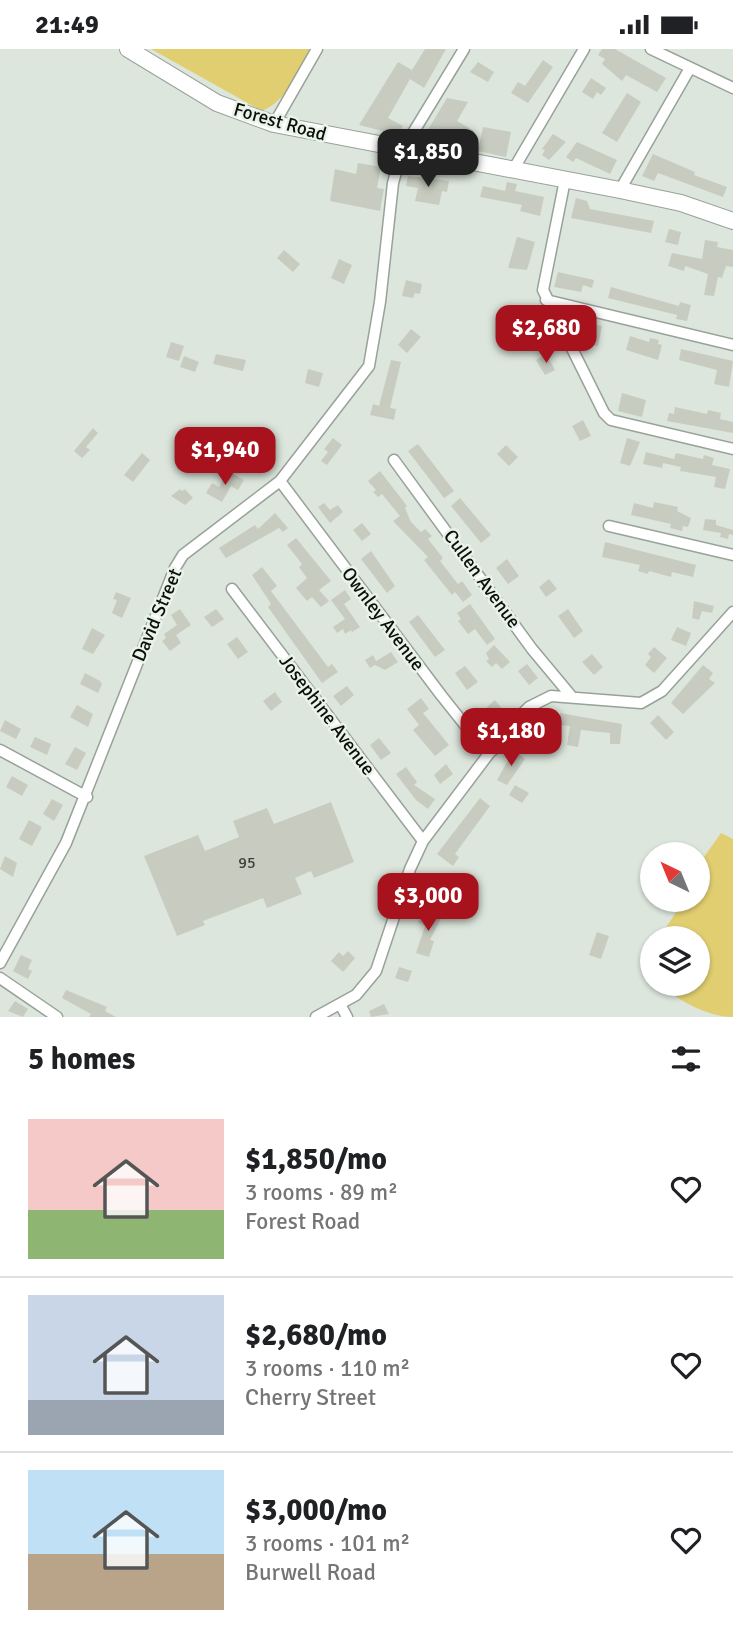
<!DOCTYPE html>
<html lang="en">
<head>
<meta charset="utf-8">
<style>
  :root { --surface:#fff; --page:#f6f6f6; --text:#202124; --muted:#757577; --line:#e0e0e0; --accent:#a8121d }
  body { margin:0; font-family:Signika,sans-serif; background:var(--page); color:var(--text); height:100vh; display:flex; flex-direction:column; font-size:26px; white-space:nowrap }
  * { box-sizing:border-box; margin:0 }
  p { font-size:23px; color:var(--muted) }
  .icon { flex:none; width:38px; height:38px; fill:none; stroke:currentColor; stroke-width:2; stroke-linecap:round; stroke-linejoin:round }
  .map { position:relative; height:968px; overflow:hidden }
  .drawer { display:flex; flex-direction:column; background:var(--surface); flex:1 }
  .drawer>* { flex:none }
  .needle { width:46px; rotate:317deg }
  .buttons { position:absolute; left:640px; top:793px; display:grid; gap:14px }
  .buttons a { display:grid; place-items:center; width:70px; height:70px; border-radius:50%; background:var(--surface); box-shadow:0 2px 5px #0004; font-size:35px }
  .price { position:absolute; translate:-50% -60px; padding:0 16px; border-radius:14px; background:var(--accent); color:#fff; font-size:23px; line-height:46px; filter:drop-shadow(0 2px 4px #0008) }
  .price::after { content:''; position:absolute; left:50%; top:42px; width:21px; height:16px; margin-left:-10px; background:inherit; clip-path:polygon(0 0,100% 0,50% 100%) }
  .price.selected { background:#222; color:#fff }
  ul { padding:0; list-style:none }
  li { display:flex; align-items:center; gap:21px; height:175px; padding:0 28px }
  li+li { border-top:2px solid var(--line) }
  li span { display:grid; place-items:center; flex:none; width:196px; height:140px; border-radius:0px; color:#555 }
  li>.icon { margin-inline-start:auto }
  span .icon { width:84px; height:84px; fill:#fffc; stroke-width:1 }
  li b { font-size:30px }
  h2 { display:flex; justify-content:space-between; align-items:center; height:84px; padding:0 28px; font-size:30px }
  .status { display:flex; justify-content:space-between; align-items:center; height:49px; padding:0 35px; background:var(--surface); direction:ltr }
  .status svg { height:19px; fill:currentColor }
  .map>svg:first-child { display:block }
  .green { fill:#e1ce71 }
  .building { fill:#c8ccc0 }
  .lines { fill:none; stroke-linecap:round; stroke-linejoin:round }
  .minor-casing { stroke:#98a299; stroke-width:13 }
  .secondary-casing { stroke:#98a299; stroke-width:18 }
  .minor { stroke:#fff; stroke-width:10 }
  .secondary { stroke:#fff; stroke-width:16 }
  .labels { text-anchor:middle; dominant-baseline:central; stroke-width:5; stroke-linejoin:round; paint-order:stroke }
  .number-label { font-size:16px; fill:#3a3e38 }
  .street-label { font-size:19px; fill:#0b0e0b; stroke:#e9f3e9 }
</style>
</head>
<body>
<div class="status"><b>21:49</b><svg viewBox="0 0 49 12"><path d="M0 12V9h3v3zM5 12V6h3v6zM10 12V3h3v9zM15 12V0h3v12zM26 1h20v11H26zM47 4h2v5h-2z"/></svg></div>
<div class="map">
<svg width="733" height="968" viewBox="0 0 733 968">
  <rect width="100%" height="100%" fill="#dce6dc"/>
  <!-- green -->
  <path class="green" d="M151 0H312C299 21 286 53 262 62Z
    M721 784 733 790V968C706 968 678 950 657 935L698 934V889H659L684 851 698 850V830L704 821 699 815Z"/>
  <!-- building -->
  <path class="building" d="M425 0H446L424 39 410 30 388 69 403 77 398 86 359 76 398 13 412 21Z
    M602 0H615L666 29 657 43 626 26 622 32 602 15 605 10 598 6Z
    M543 11 553 18 528 54 511 44 518 33 525 37Z
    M478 13 494 23 488 33 470 23Z
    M591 29 606 39 601 46 597 43 593 50 582 43Z
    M627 44 641 53 617 93 602 84Z
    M447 49 468 53 457 72 474 82 463 99 447 89 442 96 421 92Z
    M483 78 511 83 506 108 478 102Z
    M553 85 566 93 549 111 542 106 545 101 542 100Z
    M577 93 617 111 610 125 576 109 573 113 566 108Z
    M653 105 695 123 694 126 727 138 723 148 658 124 654 132 642 127Z
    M358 114 381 118 377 139 384 140 380 162 330 152 335 120 356 125Z
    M408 127 449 132 447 143 442 142 439 156 415 152 418 139 406 137Z
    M507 133 517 135 515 142 544 148 540 167 520 162 522 156 480 148 483 137 505 142Z
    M576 149 587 152 590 160 654 172 651 184 571 169Z
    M669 180 681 183 678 196 665 193Z
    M517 188 535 193 527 221 508 219Z
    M705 191 718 193 717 198 733 201V218L726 217 722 229 718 228 714 247 704 246 708 225 685 217 684 222 668 217 672 204 702 210Z
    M284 201 300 215 293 223 277 209Z
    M339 210 352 216 344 235 331 229Z
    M558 223 594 231 592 239 583 236 581 243 554 238Z
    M406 231 422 235 420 245 415 244 413 249 402 247Z
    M611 238 679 257 680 253 691 256 687 272 676 270 677 266 608 249Z
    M529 267 540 271 534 286 524 279Z
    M591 275 602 277 598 297 587 295Z
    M411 280 421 288 407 304 398 296Z
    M630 287 649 293 650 289 659 291 658 295 662 296 658 311 626 301Z
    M171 293 184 297 179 312 166 308Z
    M681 300 733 312 729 338 714 335 717 321 679 311Z
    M216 305 246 311 243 322 213 315Z
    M546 305 555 321 545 326 536 311Z
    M184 307 199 313 195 323 180 318Z
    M391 311 401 313 390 359 396 360 394 371 370 366 373 355 379 357Z
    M308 320 323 324 319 338 305 334Z
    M622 344 646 351 642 368 618 362Z
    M675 358 707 365 708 361 721 364 720 370 733 373V384L667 372 669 364 674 365Z
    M583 371 591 387 580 392 572 377Z
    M93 379 98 384 86 398 90 401 82 409 74 402Z
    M333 389 342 396 327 416 321 412 328 403 324 400Z
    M627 389 640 393 630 417 620 414Z
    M418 395 454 442 444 449 408 402Z
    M256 396 266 406 254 418 244 408Z
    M506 396 518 408 509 417 497 405Z
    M646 403 674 410 676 404 703 410 704 406 714 409 712 416 730 420 725 440 714 438 716 428 680 422 681 418 663 414 662 419 643 415Z
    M142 404 150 411 133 433 124 426Z
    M228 422 244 431 238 441 231 437 222 453 206 444 212 434 219 438Z
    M380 422 407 457 405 459 411 473 421 483 425 480 432 487 428 490 443 509 440 512 458 535 462 532 472 546 463 553 455 543 452 546 424 511 428 508 393 472 400 467 382 445 378 448 373 443 376 441 368 432Z
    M180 440 182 442 185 440 193 449 185 456 171 447Z
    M460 449 491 486 481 494 451 457Z
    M654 453 678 458 677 462 691 469 688 478 683 477 682 482 670 479 671 475 631 466 634 454 653 459Z
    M324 454 330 461 338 456 343 463 330 474 318 458Z
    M275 464 288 479 283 483 279 479 226 509 219 499 255 476 258 480Z
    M705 470 716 471V476L733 481V486L729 485 728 490 720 488 721 484 703 481Z
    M362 474 371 485 362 492 353 481Z
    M296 489 331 532 319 541 329 552 321 558 312 548 307 552 296 539 307 529 299 518 302 515 287 496Z
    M605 493 696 516 693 528 672 523 671 528 649 522 648 525 638 522 640 516 602 508Z
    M371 502 395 537 387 544 361 510Z
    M507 510 519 527 508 535 496 519Z
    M262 518 277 537 271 542 328 618 332 615 338 623 322 634 268 558 271 555 252 526Z
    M549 530 557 540 546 548 539 538Z
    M345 541 351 550 344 555 360 578 352 583 351 581 345 585 343 580 337 584 333 578 345 570 331 551Z
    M116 543 131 549 122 569 112 564 117 551 113 550Z
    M694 552 714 557 712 564 702 562 699 571 692 569Z
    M470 555 495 590 487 596 475 580 468 585 458 572 461 570 457 564Z
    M180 560 191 576 176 586 181 594 170 602 162 592 166 589 164 585 177 576 171 566Z
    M216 560 224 570 212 578 204 568Z
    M568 560 583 582 574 589 558 567Z
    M418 566 445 601 435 608 409 573Z
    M677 578 691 584 686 597 671 591Z
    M92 579 105 586 93 605 82 600Z
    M237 588 248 603 238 610 227 595Z
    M494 596 510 613 502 620 496 614 492 618 486 612 489 610 486 604Z
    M654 598 667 609 654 624 645 616 651 608 648 605Z
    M391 603 398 613 385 621 375 616 370 619 365 611 373 606 376 612Z
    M592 605 603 618 594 626 582 613Z
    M527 615 538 629 529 636 518 622Z
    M703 616 713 624 709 630 715 634 683 665 671 654Z
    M465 617 478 633 467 641 455 624Z
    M85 624 100 632 102 635 98 644 80 635Z
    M347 637 354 646 341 657 333 647Z
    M275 643 282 653 271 662 263 652Z
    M421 649 429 660 423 664 449 696 435 707 413 681 419 676 407 660Z
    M495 651 503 661 487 676 478 666Z
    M77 656 93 665 88 678 70 668Z
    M560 664 622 675 620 695H610V684L581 681 578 698 567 696 570 677 559 676Z
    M658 666 674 683 666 691 650 674Z
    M539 668 549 675 539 689 529 682Z
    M5 671 21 680 16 690 0 682Z
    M35 688 51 695 47 706 30 698Z
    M379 689 391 704 381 711 370 696Z
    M75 698 86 704 77 721 65 715Z
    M514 701 525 710 507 736 497 731Z
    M446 715 453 725 440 735 434 726Z
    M406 718 417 733 414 736 435 750 428 760 416 751 396 725Z
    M12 727 28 736 22 747 6 738Z
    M515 736 529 744 522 754 509 746Z
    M480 749 490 757 455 805 459 808 453 817 437 805Z
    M52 750 63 756 54 772 43 765Z
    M331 753 354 813 314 829 311 822 295 829 302 845 267 859 263 849 203 872 205 876 177 887 144 807 198 786 205 802 239 788 233 772 267 759 274 775Z
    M29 771 42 778 32 797 19 790Z
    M5 807 17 814 13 828 0 820Z
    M437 862 443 865 430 891 434 892 429 908 416 904 425 877 418 873 423 864 433 869Z
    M597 883 609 887 601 910 589 906Z
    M348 902 355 909 343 923 331 912 339 903 343 907Z
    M21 906 32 911 28 920 32 922 28 930 13 922Z
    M399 918 412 922 408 933 395 929Z
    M66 941 107 958 105 962 116 968H89L91 965 62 949Z
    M15 952 28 960 23 968 8 962Z
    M384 955 389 965 371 968 369 962Z"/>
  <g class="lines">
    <defs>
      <path id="minor" d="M651 0 733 39
        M274 75 317 0
        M513 121 584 0
        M565 131 543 241 604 364 611 371 733 400
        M620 141 690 19
        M546 251 733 296
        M394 411 532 600 572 648
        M280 432 441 646 480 695 493 701
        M609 477 733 506
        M232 540 423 792
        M0 701 87 748
        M0 914 66 794 175 519 183 506 280 432 369 317 380 253 393 134 402 102 464 0
        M0 929 57 968
        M340 955 347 968
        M316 968 356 946 376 922 410 820 423 792 509 678 529 658 551 647 641 654 662 642 733 563"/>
      <path id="secondary" d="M128 0 217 54 274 75 620 141 681 154 733 172"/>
    </defs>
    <!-- minor casing -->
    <use href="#minor" class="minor-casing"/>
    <!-- secondary casing -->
    <use href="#secondary" class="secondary-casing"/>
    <!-- minor -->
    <use href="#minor" class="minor"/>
    <!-- secondary -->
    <use href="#secondary" class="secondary"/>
  </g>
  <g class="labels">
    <!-- number labels -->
    <g class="number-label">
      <text x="247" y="814">95</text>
    </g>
    <!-- street labels -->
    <g class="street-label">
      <text transform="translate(280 73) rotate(16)">Forest Road</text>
      <text transform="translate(482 530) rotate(54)">Cullen Avenue</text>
      <text transform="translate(157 566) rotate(-67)">David Street</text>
      <text transform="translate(383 570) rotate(53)">Ownley Avenue</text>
      <text transform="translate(327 666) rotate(53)">Josephine Avenue</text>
    </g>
  </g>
</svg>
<div class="buttons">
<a><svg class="needle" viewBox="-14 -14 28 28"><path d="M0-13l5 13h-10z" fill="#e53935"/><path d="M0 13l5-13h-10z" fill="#757577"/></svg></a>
<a><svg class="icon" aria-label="layers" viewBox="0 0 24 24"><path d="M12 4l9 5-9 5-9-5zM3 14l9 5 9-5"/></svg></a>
</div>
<b class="price selected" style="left:428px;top:140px">$1,850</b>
<b class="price" style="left:546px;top:316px">$2,680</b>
<b class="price" style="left:225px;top:438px">$1,940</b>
<b class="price" style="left:511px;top:719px">$1,180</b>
<b class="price" style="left:428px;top:884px">$3,000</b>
</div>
<section class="drawer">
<h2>5 homes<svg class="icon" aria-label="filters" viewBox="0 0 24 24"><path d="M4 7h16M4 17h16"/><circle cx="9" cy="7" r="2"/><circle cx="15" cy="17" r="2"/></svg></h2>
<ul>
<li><span style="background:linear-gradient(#f6c9c9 65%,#8fb573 0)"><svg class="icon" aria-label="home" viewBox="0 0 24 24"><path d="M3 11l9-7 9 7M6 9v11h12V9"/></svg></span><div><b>$1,850/mo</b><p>3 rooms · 89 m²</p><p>Forest Road</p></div><svg class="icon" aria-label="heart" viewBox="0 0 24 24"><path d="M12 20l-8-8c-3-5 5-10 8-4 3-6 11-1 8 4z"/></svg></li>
<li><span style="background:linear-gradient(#c9d6e8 75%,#9aa5b1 0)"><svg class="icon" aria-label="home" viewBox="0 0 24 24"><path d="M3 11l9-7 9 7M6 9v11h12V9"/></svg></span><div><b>$2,680/mo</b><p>3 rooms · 110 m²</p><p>Cherry Street</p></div><svg class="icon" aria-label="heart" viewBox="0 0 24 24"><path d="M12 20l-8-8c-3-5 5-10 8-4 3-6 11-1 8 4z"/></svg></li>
<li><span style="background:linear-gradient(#bfe0f5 60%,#b9a48a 0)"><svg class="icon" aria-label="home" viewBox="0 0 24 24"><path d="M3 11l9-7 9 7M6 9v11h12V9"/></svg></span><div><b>$3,000/mo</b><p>3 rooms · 101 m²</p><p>Burwell Road</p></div><svg class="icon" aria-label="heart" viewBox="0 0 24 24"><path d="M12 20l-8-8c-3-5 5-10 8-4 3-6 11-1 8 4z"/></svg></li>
</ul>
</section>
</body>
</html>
